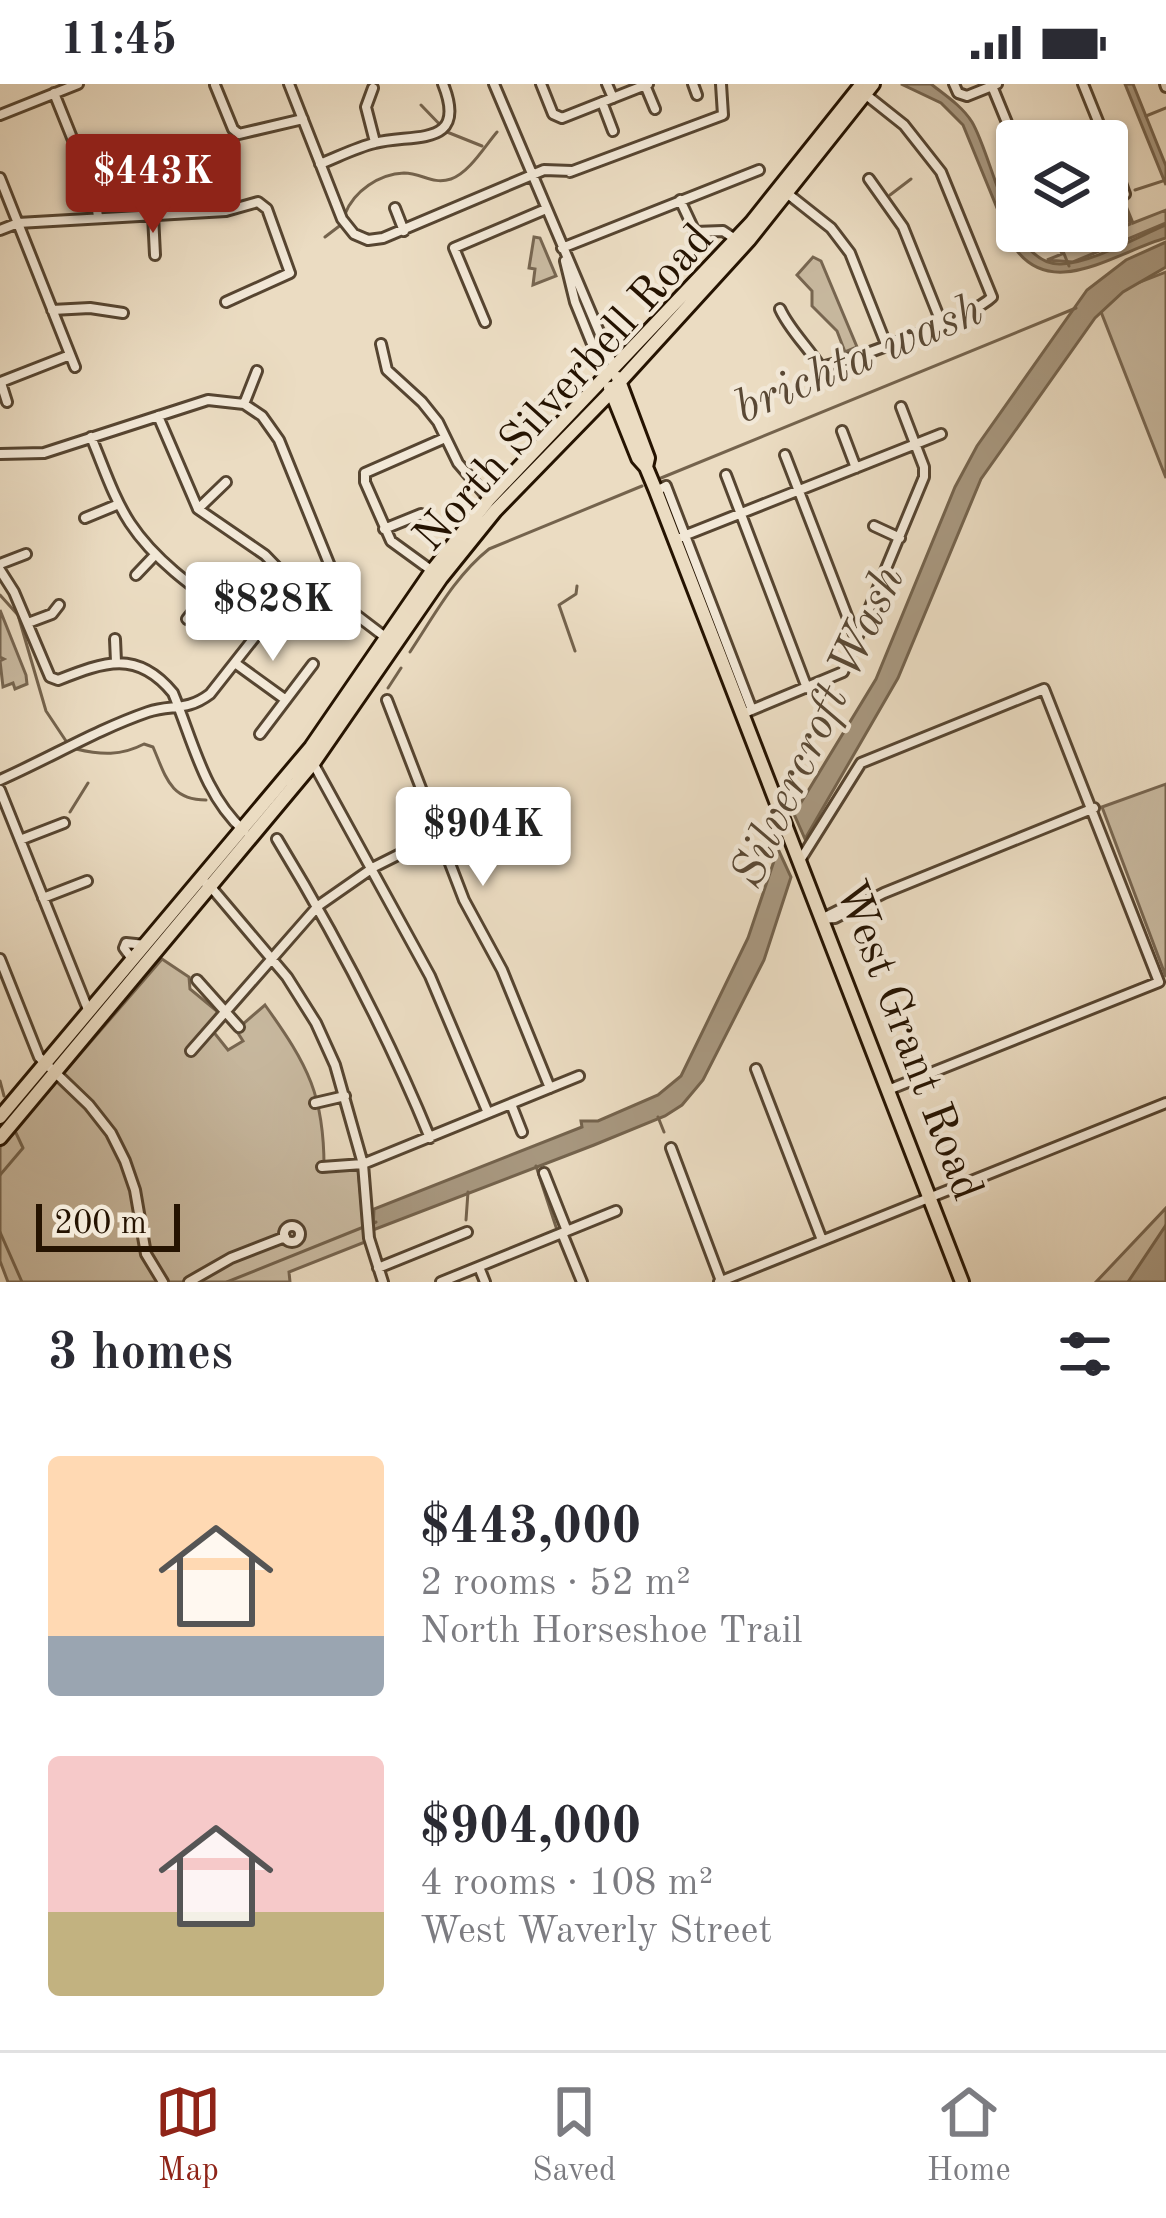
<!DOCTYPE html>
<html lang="en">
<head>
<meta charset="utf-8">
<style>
  :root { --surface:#fff; --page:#f2f2f3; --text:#2b2b33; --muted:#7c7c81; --line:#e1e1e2; --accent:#8f2418 }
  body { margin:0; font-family:"Old Standard TT",serif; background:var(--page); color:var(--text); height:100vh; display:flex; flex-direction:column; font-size:45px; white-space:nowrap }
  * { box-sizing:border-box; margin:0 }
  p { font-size:39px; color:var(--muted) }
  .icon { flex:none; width:66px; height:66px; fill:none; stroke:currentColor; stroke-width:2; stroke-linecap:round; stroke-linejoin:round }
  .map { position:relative; height:1198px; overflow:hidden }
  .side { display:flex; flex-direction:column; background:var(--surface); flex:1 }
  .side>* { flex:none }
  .fabs { position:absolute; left:996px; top:36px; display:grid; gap:24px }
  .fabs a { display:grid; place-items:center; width:132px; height:132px; border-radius:12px; background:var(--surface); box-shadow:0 3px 9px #0004; font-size:60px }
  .scale { position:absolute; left:36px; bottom:30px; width:144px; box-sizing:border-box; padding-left:12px; border:6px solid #251301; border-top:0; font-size:33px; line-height:42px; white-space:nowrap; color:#251301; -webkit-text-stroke:9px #f2e8d7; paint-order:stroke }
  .price { position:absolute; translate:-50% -102px; padding:0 27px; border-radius:12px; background:#fff; color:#222; font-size:39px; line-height:78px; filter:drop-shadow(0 3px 6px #0008) }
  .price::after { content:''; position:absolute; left:50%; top:72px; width:36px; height:27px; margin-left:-18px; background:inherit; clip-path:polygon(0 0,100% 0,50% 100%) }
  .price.on { background:var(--accent); color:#fff }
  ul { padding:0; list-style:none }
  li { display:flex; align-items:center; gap:36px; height:300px; padding:0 48px }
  li span { display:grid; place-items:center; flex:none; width:336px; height:240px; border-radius:12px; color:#555 }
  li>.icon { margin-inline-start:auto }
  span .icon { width:144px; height:144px; fill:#fffc; stroke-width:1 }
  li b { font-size:51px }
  h2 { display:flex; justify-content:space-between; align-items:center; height:144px; padding:0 48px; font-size:51px }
  .status { display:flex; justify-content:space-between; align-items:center; height:84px; padding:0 60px; background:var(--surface); direction:ltr }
  .status svg { height:33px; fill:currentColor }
  .dock { display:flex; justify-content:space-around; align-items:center; height:168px; border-top:3px solid var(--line); background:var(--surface); font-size:33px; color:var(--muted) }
  .dock a { display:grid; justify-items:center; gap:6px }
  .dock .on { color:var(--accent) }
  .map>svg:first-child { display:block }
  .green { fill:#c9baa1; stroke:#776651; stroke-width:3 }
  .water { fill:#a89880; stroke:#74634d; stroke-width:3 }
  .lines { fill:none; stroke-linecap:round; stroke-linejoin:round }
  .stream { stroke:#74634d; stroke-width:3 }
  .minor-casing { stroke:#564531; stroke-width:14 }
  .major-casing { stroke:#251301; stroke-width:18 }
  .minor { stroke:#f2e8d7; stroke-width:8 }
  .major { stroke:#ebdcc2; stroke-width:12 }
  .labels { text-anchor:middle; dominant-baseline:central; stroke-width:9; stroke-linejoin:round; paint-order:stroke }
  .street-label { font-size:45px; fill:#251301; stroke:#f2e8d7 }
  .water-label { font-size:48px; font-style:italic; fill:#594834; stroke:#f2e8d7 }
</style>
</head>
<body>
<div class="status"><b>11:45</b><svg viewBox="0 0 49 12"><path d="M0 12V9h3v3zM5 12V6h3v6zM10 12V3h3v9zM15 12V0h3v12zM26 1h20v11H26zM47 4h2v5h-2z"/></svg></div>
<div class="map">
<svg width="1166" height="1198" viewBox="0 0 1166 1198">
  <rect width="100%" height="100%" fill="#ebdcc2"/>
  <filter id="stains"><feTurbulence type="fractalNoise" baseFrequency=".00167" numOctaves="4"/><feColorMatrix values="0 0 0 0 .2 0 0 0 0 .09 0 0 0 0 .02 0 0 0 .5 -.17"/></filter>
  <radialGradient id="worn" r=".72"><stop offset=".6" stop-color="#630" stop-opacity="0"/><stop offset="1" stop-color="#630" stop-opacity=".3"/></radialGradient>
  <!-- green -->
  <path class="green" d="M1126 122 1133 139 1166 126V139L1073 178 1047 176 1062 170 1054 152 1059 149 1067 166 1130 140Z
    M534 153 540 154 556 192 533 201 535 185 529 184Z
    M813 173 821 177 857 263 845 268 837 247 812 222V207L797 191Z
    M1166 188V394L1096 215Z
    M0 526 26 591 27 600 15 605 13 599 3 603 0 577 4 575 0 573Z
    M1166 700V893L1102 723Z
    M162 875 189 893 190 905 218 928 208 941 228 966 243 957 236 946 265 921C308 981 325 1012 324 1088L358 1084 365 1158 289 1188 290 1198H8L0 1177V1063Z
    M1166 1124V1198H1096Z"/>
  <!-- water -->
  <path class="water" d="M901 0H931C945 11 962 22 972 38 994 75 1009 182 1061 180 1091 179 1137 153 1166 141V154C1115 168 1048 221 1011 158L963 41 941 19Z
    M1125 0H1133L1166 82V101Z
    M1166 158V183L1123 208 1095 234 981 395 898 594 805 755 794 730 876 595 955 403 977 362 1087 206 1126 176Z
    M778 765 791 793 764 876 703 996 682 1021 665 1032 594 1061 373 1146 374 1125 582 1043 581 1037H598L658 1011 681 992 748 854Z
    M1166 1141V1198H1128Z"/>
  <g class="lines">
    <!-- stream -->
    <path class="stream" d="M421 21 447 48 482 62
      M1146 32 1166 24
      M1135 106 1166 96
      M890 111 911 95
      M345 130C354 107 379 90 404 89 422 89 432 101 451 95 469 89 485 62 497 48
      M1056 150 1069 182
      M325 153 342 140
      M661 394 1076 224
      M0 511 18 531 46 627 68 660
      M575 567 559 521 576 510 577 502
      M410 568C434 532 455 492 489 465L642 402
      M388 604 401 584
      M76 665C101 671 121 672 144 660L153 663C166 693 170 716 206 716
      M70 728 88 699
      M0 997 4 1012
      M658 1033 664 1048
      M536 1082 556 1143
      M0 1091 23 1064 16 1049
      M466 1136 468 1108
      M0 1148 22 1198
      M227 1198 376 1138"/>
    <defs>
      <path id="minor" d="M289 0 342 135 354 150 368 156 383 154 544 86 572 87
        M494 0 614 283
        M541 0 553 30 562 34 648 0
        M607 0 613 14
        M693 0 697 11
        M954 0 958 9 967 12 992 2
        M997 0 992 2 1017 63
        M1083 0 1106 57
        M1165 0 1166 3
        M215 1 233 45 239 50
        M645 1 655 25
        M373 4 366 23 375 58
        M54 9 95 111 98 133
        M602 18 613 47
        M0 31 78 0
        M239 50 303 35
        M1014 56 1033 48 1042 57
        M1107 60 1125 110
        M320 80C338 73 357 63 375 59 412 49 469 65 443 0
        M570 88 723 31 721 0
        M0 94 75 283
        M869 95 903 143 941 238
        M783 106 831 144 850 169 886 260
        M680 116 695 148 723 147 738 157
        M1107 121 1125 110
        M395 124 404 147
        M153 131 155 171
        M0 146 18 139 226 127 258 118 267 125 290 189
        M562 164 759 86
        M565 177 575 218 605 292
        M226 218 290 189
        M780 225C790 247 810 265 821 284
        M52 226 90 224 123 229
        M485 238 454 164 546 125
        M381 260 387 286 422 318 438 338 458 379 488 414
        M821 283C852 276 972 233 992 213L941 88 904 41 865 10
        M1 298 70 271
        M1 299 7 318
        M244 320 257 287
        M158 332 198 425 265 471 295 502
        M842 347 856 384
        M91 353C103 381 113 413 130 439 161 486 213 516 258 550
        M0 370 44 369 208 316 244 320 262 332 279 356 347 524 389 556
        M785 371 856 555
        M365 389V398L391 457 435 489
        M365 389 445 354
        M726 391 807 604
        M656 407 666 402 752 626
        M198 425 226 398
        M85 434 119 420
        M874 442 900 454
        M384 445 421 430
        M676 455 941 350
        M0 480 26 470
        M0 486 14 508 50 593 58 596C104 578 137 565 173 609 193 657 204 711 244 747
        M136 491 155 471
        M187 535 206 511
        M28 539 52 530 59 521
        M115 555 116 578
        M235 579 286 616
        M387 616 464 816 502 886 550 1004
        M742 630 843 588 924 393V383L901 323
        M260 650 313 580
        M312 677 430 892 488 1029
        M0 696C50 674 96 646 148 628 172 620 186 628 210 610L295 502 330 484
        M0 706 89 928
        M277 755C336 852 387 949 430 1054
        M20 756 64 739
        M799 778 861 679 1044 605 1159 898 888 1006
        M200 795 210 802 287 893 316 939 335 981 363 1080 369 1154 383 1198
        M43 814 87 797
        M866 817H857L821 835 835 834 884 809 1094 724
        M0 875 39 973 89 1021 111 1049 125 1077 135 1106 146 1170 163 1198
        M132 875 124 864 126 859 145 861
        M197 896 239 943
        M191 967 318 822 374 783 464 738
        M756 985 822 1156
        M315 1019 345 1012
        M511 1020 522 1048
        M671 1064 721 1197
        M322 1083 363 1080 579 992
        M544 1089 567 1147
        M284 1150a8 8 0 1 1 16 0a8 8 0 1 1-16 0Z
        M562 1149 582 1198
        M479 1183 485 1198
        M378 1184 467 1148
        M189 1198 231 1174 285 1153
        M441 1198 616 1127
        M719 1198 1166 1019"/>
      <path id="major" d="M618 294 648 374 646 383
        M610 304 638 374 646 383 656 407 962 1198
        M0 1033 311 663 432 487 489 415 751 139 862 0
        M0 1054 314 678 441 494 495 427 605 314 749 156 873 0"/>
    </defs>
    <!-- minor casing -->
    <use href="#minor" class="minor-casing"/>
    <!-- major casing -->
    <use href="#major" class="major-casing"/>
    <!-- minor -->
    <use href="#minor" class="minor"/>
    <!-- major -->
    <use href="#major" class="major"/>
  </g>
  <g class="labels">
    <!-- street labels -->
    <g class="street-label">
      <text transform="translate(565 305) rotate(-48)">North Silverbell Road</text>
      <text transform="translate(907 957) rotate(69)">West Grant Road</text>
    </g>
    <!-- water labels -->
    <g class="water-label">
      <text transform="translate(859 276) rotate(-23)">brichta wash</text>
      <text transform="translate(819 643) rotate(-65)">Silvercroft Wash</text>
    </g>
  </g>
  <rect width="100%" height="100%" filter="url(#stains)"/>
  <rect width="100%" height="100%" fill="url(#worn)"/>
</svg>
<div class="fabs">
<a><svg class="icon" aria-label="layers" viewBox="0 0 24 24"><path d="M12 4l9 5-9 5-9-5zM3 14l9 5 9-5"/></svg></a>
</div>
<div class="scale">200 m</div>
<b class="price on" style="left:153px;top:152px">$443K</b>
<b class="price" style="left:273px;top:580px">$828K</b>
<b class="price" style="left:483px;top:805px">$904K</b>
</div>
<section class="side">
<h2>3 homes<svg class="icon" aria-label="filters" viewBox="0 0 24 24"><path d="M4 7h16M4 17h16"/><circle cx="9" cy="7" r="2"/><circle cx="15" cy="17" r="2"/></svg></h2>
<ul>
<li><span style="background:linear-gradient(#ffd9b3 75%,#9aa5b1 0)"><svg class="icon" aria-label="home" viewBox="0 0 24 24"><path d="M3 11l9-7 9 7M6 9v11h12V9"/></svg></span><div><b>$443,000</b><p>2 rooms · 52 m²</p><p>North Horseshoe Trail</p></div></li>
<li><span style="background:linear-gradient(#f6c9c9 65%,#c2b280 0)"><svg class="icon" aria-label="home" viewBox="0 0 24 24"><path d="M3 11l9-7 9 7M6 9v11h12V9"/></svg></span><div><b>$904,000</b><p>4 rooms · 108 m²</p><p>West Waverly Street</p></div></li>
</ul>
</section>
<nav class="dock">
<a class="on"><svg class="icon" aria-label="map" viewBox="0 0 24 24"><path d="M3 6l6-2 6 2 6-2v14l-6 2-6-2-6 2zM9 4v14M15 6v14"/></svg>Map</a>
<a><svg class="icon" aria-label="saved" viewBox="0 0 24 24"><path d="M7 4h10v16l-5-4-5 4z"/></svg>Saved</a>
<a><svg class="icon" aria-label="home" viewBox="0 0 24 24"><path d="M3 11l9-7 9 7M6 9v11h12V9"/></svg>Home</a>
</nav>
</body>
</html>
